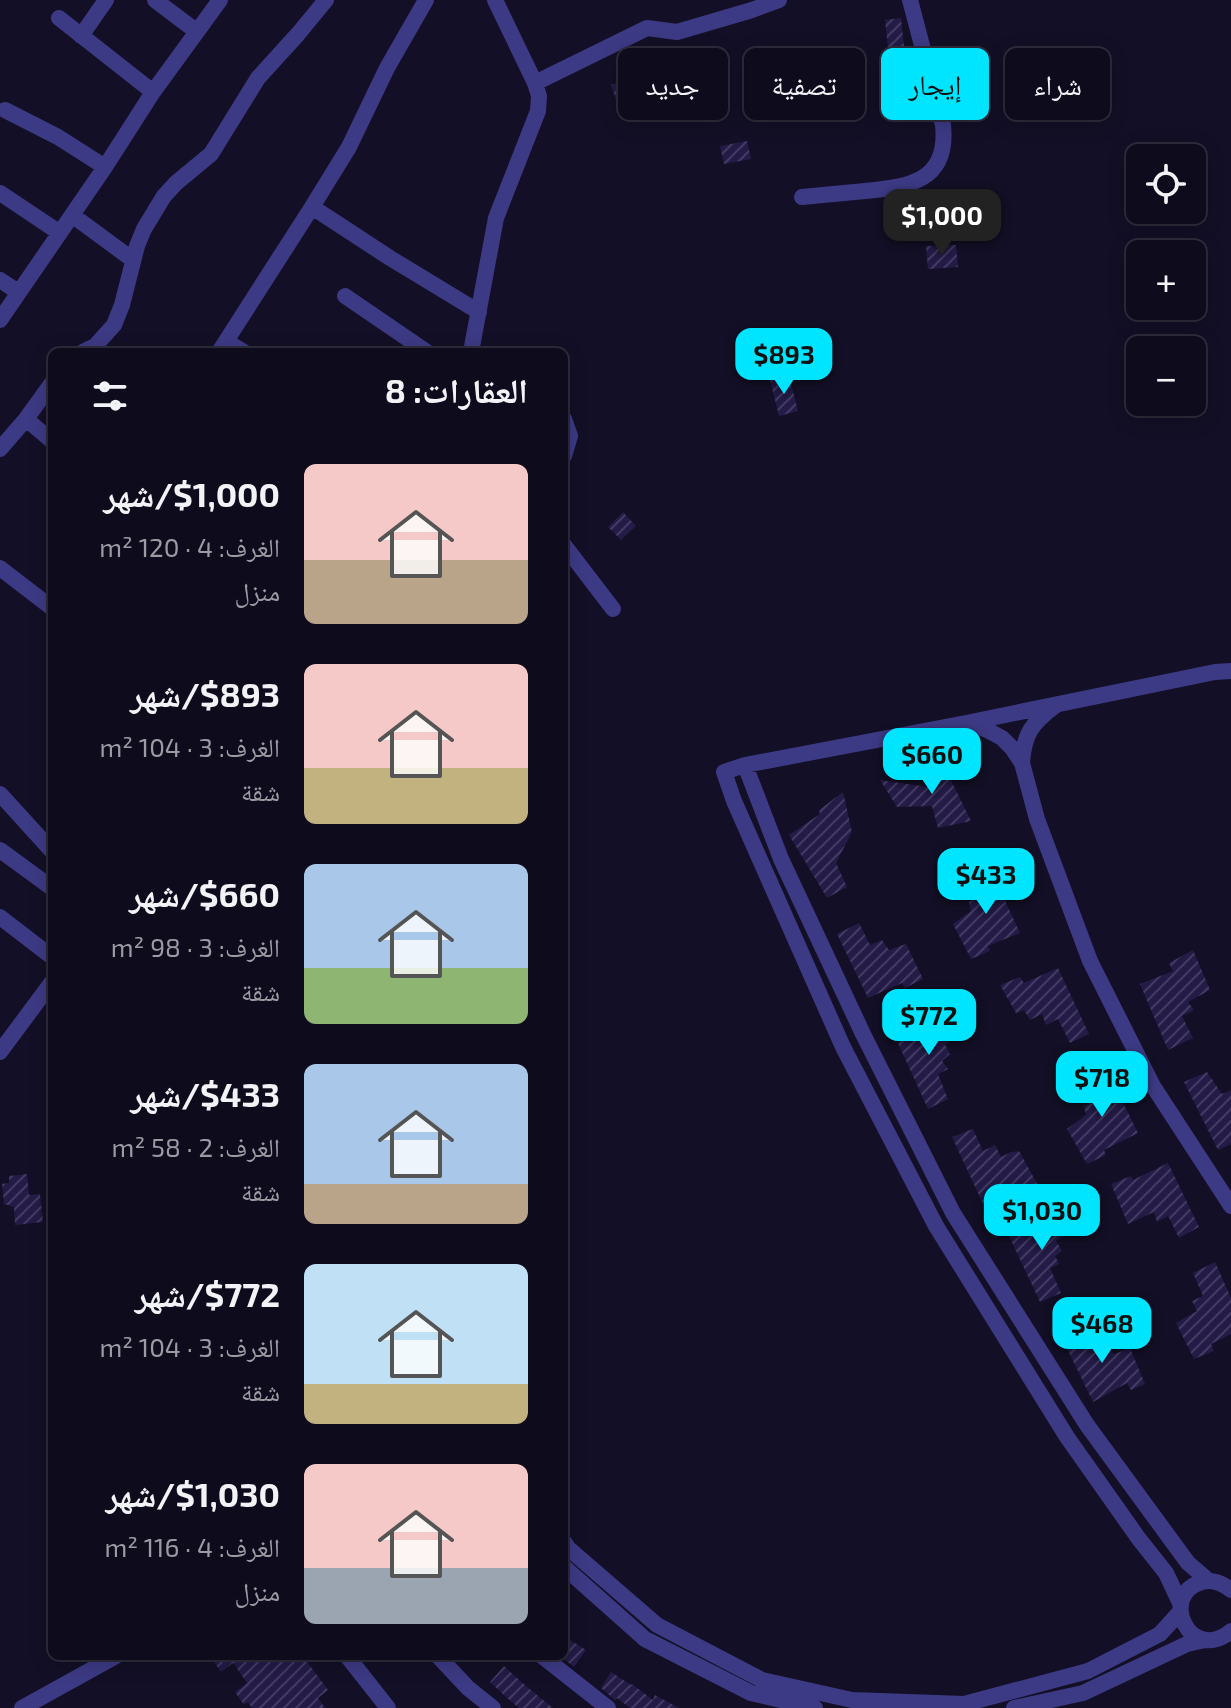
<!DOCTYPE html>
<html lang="ar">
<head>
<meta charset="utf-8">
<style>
  :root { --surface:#0e0b1c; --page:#1c1929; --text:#f1f3f6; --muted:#9b9ba3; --line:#2e2b3b; --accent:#00e5ff }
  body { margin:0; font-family:"Exo 2","Noto Naskh Arabic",sans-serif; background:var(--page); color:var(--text); direction:rtl; height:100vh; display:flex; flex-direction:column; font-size:30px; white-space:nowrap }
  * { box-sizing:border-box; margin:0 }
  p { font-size:26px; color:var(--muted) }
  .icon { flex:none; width:44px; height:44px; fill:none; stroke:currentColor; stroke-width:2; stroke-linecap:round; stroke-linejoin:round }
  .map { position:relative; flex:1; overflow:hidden; direction:ltr }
  .side { position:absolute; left:48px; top:348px; width:520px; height:1312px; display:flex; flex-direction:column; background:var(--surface); border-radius:12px; box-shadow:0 4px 20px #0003,0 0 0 2px var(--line); direction:rtl }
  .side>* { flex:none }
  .hud { position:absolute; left:592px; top:48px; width:518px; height:72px; direction:rtl; display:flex; gap:16px }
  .controls { position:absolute; left:1126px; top:144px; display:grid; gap:16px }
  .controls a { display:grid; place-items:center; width:80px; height:80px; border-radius:12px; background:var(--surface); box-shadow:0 4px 20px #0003,0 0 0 2px var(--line); font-size:40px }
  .price { position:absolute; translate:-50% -68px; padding:0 18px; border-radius:16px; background:var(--accent); color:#111; font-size:26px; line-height:52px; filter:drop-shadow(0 2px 4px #0008) }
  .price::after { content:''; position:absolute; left:50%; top:48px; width:24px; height:18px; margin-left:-12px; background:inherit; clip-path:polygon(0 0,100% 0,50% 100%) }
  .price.selected { background:#222; color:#fff }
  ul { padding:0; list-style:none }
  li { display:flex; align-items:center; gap:24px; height:200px; padding:0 40px }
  li span { display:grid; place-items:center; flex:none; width:224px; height:160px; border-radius:12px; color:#555 }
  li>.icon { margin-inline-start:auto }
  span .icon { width:96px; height:96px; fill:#fffc; stroke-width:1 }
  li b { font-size:34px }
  h2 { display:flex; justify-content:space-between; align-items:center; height:96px; padding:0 40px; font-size:34px }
  .chip { padding:0 28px; border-radius:12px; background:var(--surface); box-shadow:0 4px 20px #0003,0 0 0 2px var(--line); font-size:28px; line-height:72px }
  .chip.selected { background:var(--accent); color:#111 }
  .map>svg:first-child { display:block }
  .building { fill:url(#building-hatch) }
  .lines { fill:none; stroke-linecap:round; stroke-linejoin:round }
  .street { stroke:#3d3a85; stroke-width:16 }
</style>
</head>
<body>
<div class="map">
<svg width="1231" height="1708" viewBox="0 0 1231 1708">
  <defs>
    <pattern id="building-hatch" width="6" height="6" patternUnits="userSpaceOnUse" patternTransform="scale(2)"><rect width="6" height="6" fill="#241b47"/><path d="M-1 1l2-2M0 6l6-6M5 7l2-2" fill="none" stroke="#433b63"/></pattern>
  </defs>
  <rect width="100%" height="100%" fill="#130f26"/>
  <!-- building -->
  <path class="building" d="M901 18 911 111 895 113 885 20Z
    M636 77 645 104 620 112 611 85Z
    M747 141 751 159 724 164 720 146Z
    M956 245 958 267 928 269 926 246Z
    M789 376 798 411 779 416 770 380Z
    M623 512 636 526 621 540 608 527Z
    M941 760 971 821 938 828 932 806 897 807 880 780 928 787 920 767Z
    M843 792 852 832 836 863 847 887 827 898 789 835 820 814 819 810Z
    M988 864 1020 933 988 946 990 951 971 959 953 924 971 911 969 902 979 897 969 872Z
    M859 923 870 945 882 940 889 950 906 944 923 979 905 988 902 983 868 998 837 934Z
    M1193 950 1210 990 1188 1002 1194 1010 1182 1016 1193 1038 1168 1050 1140 984 1173 971 1169 963Z
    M1058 968 1089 1034 1070 1043 1058 1019 1046 1025 1042 1014 1030 1020 1024 1010 1016 1013 1000 985 1020 977 1024 983Z
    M943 1010 957 1037 945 1044 950 1054 942 1061 948 1069 938 1074 948 1099 928 1109 896 1039 928 1025 926 1020Z
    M1105 1066 1138 1133 1104 1150 1106 1155 1087 1164 1067 1129 1086 1115 1084 1106 1098 1099 1083 1077Z
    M1207 1072 1222 1094 1231 1090V1144L1218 1150 1184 1082Z
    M973 1129 983 1151 995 1145 1001 1157 1011 1152 1019 1151 1039 1187 1021 1196 1016 1186 983 1204 952 1137Z
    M1168 1163 1199 1227 1179 1238 1168 1216 1157 1222 1154 1212 1128 1224 1111 1184 1131 1176 1133 1180Z
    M27 1174 29 1195 40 1194 43 1222 15 1225 14 1207 4 1204 2 1184 9 1183V1176Z
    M1059 1208 1071 1231 1056 1241 1062 1251 1055 1256 1059 1264 1050 1268 1061 1293 1040 1302 1009 1236 1042 1220 1040 1215Z
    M1215 1262 1231 1298V1334L1211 1344 1214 1351 1194 1359 1176 1323 1197 1311 1192 1301 1203 1296 1193 1273Z
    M1080 1326 1092 1348 1105 1342 1114 1354 1130 1348 1145 1384 1131 1390 1127 1383 1093 1402 1060 1334Z
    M564 1636 586 1650 574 1667 564 1659Z
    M210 1656H303L328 1690 318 1698 325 1708H252L248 1702 244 1705 235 1692 247 1683 233 1663 221 1672Z
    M504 1666 526 1686 553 1708H519L507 1698 490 1682Z
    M611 1672 631 1685 632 1684 653 1700 655 1695 679 1708H630L617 1698 615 1700 601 1688Z"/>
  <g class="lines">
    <!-- street -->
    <path class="street" d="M155 0 196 31
      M59 18 153 92
      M81 36 106 0
      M535 83 647 28 677 32 752 10 779 0
      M5 110 58 137 105 167
      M0 193 60 233
      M802 197C823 195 844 193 865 191 909 187 949 181 943 125L910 0
      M312 207 349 147 387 68 426 0
      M72 215 133 260
      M0 280 18 292
      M345 296 427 352
      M0 320 105 167 153 92 220 0
      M226 341 244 352
      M83 352 95 346 114 325 122 305 137 246 144 229 164 196 176 183 211 154 258 78 298 34 326 0
      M219 352 312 207 390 258 479 312
      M471 352 496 218 538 111 539 96 535 83 495 0
      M26 419 52 441
      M564 419 570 436 564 456
      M0 449 26 419 52 383
      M564 545 613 609
      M0 568 52 608
      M968 723 987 730 1002 738 1012 748 1022 763 1037 819 1090 961 1153 1086 1231 1206
      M1022 763C1024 733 1032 723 1056 705
      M745 765 781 859 863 1034 953 1213 1087 1425 1188 1563 1209 1581
      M0 794 52 851
      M0 850 52 888
      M0 917 52 957
      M0 1052 52 982
      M564 1542 568 1548 657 1625 762 1680 852 1700 964 1704 1088 1671 1160 1634 1180 1612
      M564 1567 645 1639 751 1693 815 1708
      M1231 1590C1222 1583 1213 1579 1202 1582 1157 1595 1191 1665 1231 1631
      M1181 1605 1166 1573 1139 1539 1067 1437 936 1226 843 1047 734 801 724 772 745 765 966 723 1215 672 1231 671
      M347 1656 388 1708
      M438 1656 468 1688 493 1708
      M542 1656 608 1708
      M22 1708 116 1656
      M1014 1708 1083 1693 1187 1644 1205 1640"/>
  </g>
</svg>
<div class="controls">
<a><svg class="icon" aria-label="locate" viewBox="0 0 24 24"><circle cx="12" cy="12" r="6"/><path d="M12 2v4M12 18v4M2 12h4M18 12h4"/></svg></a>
<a>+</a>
<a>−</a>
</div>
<b class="price selected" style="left:942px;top:257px">$1,000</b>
<b class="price" style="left:784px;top:396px">$893</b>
<b class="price" style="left:932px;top:796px">$660</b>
<b class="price" style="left:986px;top:916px">$433</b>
<b class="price" style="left:929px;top:1057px">$772</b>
<b class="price" style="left:1102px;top:1119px">$718</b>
<b class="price" style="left:1042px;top:1252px">$1,030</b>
<b class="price" style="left:1102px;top:1365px">$468</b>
<div class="hud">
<a class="chip">شراء</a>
<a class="chip selected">إيجار</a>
<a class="chip">تصفية</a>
<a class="chip">جديد</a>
</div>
<section class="side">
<h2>العقارات: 8<svg class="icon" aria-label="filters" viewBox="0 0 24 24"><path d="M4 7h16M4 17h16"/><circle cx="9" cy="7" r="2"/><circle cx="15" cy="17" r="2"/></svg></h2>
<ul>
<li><span style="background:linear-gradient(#f6c9c9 60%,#b9a48a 0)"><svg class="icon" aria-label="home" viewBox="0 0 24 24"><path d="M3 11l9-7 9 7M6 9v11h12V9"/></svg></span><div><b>$1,000/شهر</b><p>الغرف: 4 · 120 m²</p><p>منزل</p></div></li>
<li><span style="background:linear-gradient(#f6c9c9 65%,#c2b280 0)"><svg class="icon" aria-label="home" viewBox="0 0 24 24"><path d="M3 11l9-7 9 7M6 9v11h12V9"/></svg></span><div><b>$893/شهر</b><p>الغرف: 3 · 104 m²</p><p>شقة</p></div></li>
<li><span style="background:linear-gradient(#a9c7e8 65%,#8fb573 0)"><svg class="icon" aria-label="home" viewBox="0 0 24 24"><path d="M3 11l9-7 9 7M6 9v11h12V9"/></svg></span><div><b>$660/شهر</b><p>الغرف: 3 · 98 m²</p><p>شقة</p></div></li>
<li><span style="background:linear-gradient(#a9c7e8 75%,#b9a48a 0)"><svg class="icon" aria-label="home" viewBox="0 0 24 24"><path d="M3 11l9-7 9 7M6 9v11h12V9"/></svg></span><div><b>$433/شهر</b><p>الغرف: 2 · 58 m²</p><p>شقة</p></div></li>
<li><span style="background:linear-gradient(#bfe0f5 75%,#c2b280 0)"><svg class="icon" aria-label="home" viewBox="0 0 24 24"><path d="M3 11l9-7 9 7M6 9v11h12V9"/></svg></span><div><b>$772/شهر</b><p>الغرف: 3 · 104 m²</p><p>شقة</p></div></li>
<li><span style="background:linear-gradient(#f6c9c9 65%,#9aa5b1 0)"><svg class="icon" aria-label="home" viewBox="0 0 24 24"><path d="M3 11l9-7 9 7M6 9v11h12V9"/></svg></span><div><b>$1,030/شهر</b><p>الغرف: 4 · 116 m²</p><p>منزل</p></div></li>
</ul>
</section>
</div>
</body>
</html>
